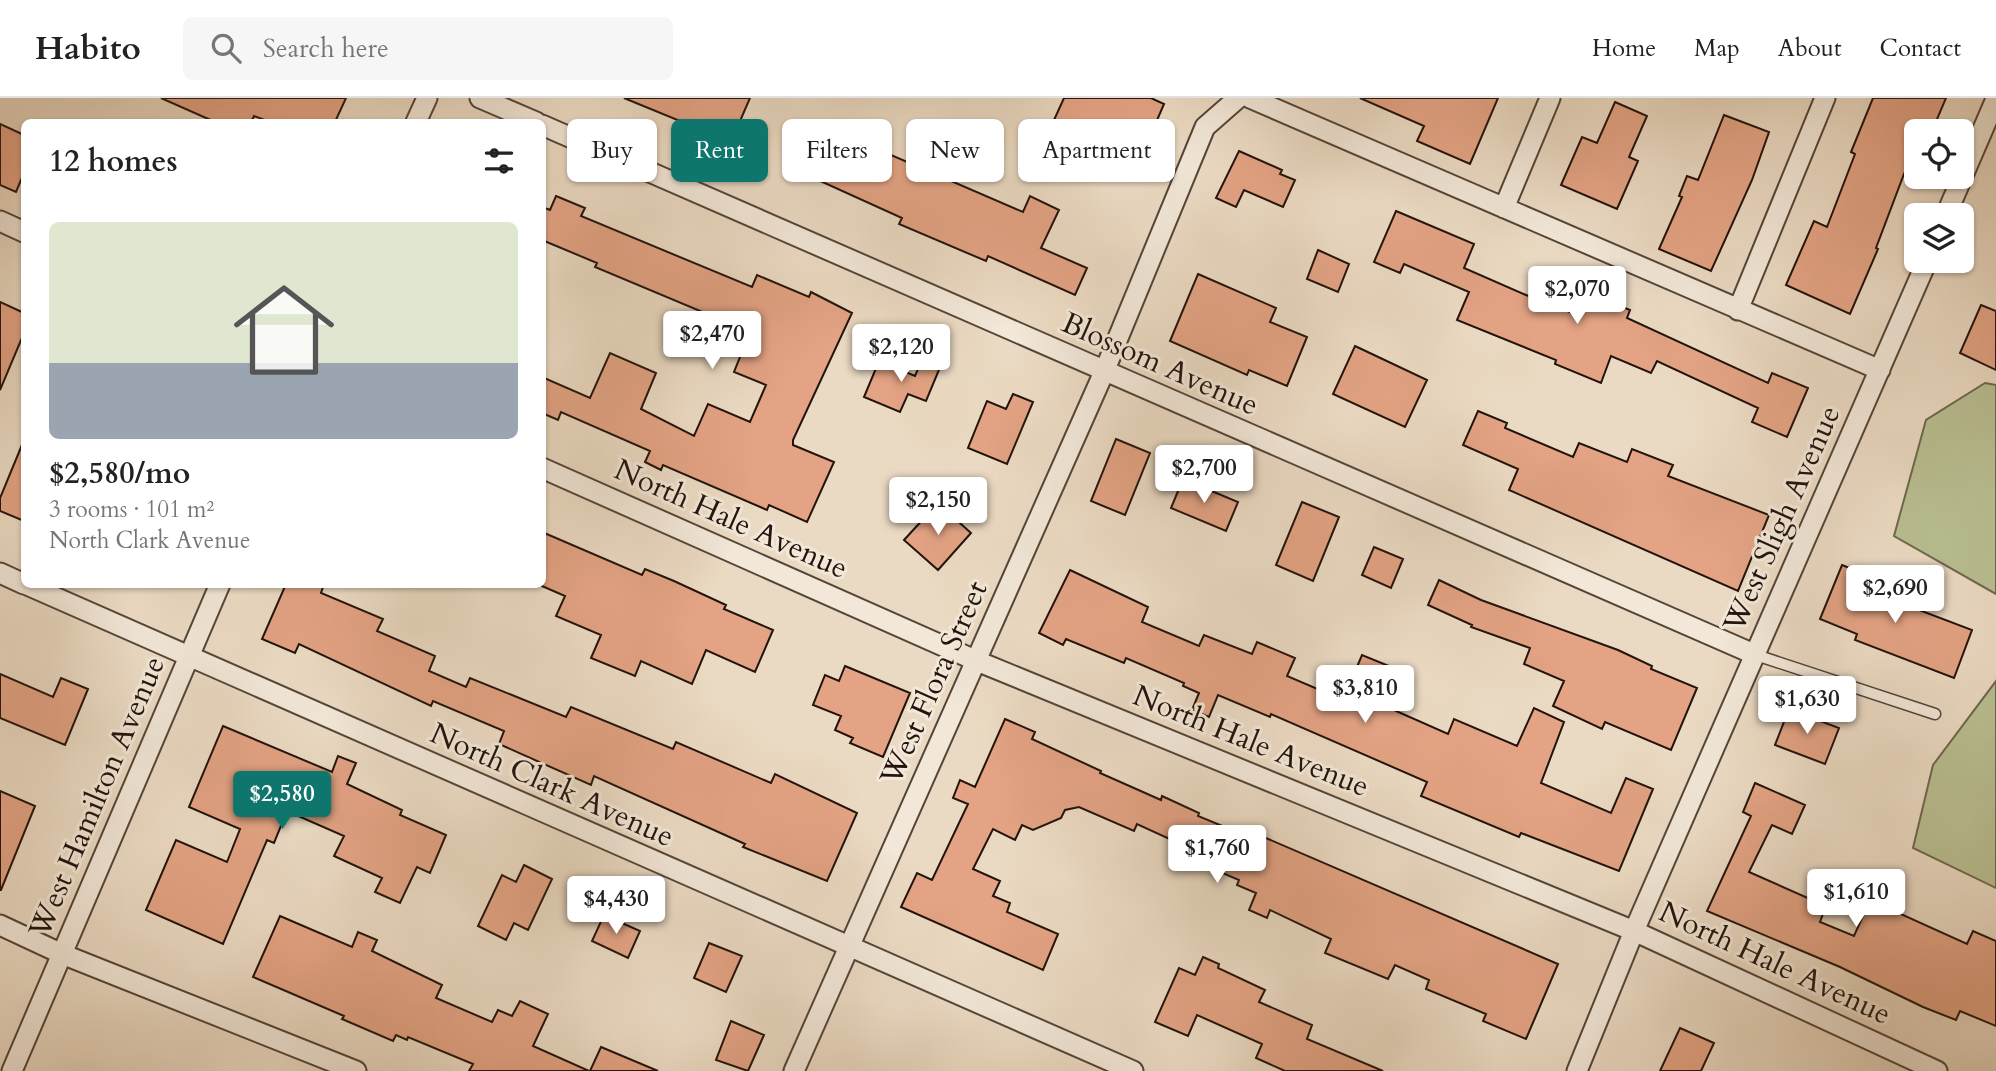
<!DOCTYPE html>
<html lang="en">
<head>
<meta charset="utf-8">
<style>
  :root { --surface:#fff; --page:#f6f6f6; --text:#222; --muted:#767676; --line:#e0e0e0; --accent:#0f766e }
  body { margin:0; font-family:Cardo,serif; background:var(--page); color:var(--text); height:100vh; display:flex; flex-direction:column; font-size:26px; white-space:nowrap }
  * { box-sizing:border-box; margin:0 }
  p { font-size:23px; color:var(--muted) }
  .icon { flex:none; width:38px; height:38px; fill:none; stroke:currentColor; stroke-width:2; stroke-linecap:round; stroke-linejoin:round }
  .map { position:relative; flex:1; overflow:hidden }
  .sheet { position:absolute; left:21px; top:21px; width:525px; height:469px; display:flex; flex-direction:column; background:var(--surface); border-radius:10px; box-shadow:0 2px 5px #0004 }
  .sheet>* { flex:none }
  .banner { position:absolute; left:567px; top:21px; width:665px; height:63px; display:flex; gap:14px }
  .buttons { position:absolute; left:1904px; top:21px; display:grid; gap:14px }
  .buttons a { display:grid; place-items:center; width:70px; height:70px; border-radius:10px; background:var(--surface); box-shadow:0 2px 5px #0004; font-size:35px }
  .price { position:absolute; translate:-50% -60px; padding:0 16px; border-radius:7px; background:#fff; color:#222; font-size:23px; line-height:46px; filter:drop-shadow(0 2px 4px #0008) }
  .price::after { content:''; position:absolute; left:50%; top:42px; width:21px; height:16px; margin-left:-10px; background:inherit; clip-path:polygon(0 0,100% 0,50% 100%) }
  .price.on { background:var(--accent); color:#fff }
  ul { padding:0; list-style:none }
  li { display:grid; align-content:center; gap:14px; height:371px; padding:0 28px }
  li span { display:grid; place-items:center; height:217px; border-radius:10px; color:#555 }
  li>.icon { margin-inline-start:auto }
  span .icon { width:126px; height:126px; fill:#fffc; stroke-width:1 }
  li b { font-size:30px }
  h2 { display:flex; justify-content:space-between; align-items:center; height:84px; padding:0 28px; font-size:30px }
  .tag { padding:0 24px; border-radius:10px; background:var(--surface); box-shadow:0 2px 5px #0004; font-size:24px; line-height:63px }
  .tag.on { background:var(--accent); color:#fff }
  header { display:flex; align-items:center; gap:42px; box-sizing:border-box; height:98px; padding:0 35px; background:var(--surface); border-bottom:2px solid var(--line) }
  header strong { font-size:33px }
  nav { display:flex; gap:38px; margin-inline-start:auto; font-size:24px }
  .search { width:490px; height:63px; background:var(--page); display:flex; align-items:center; gap:18px; box-sizing:border-box; padding:0 24px; border-radius:10px; color:var(--muted); font-size:26px }
  .map>svg:first-child { display:block }
  .green { fill:#b9bf92; stroke:#6e694e; stroke-width:2 }
  .building { fill:#e3a384; stroke:#22130b; stroke-width:2 }
  .lines { fill:none; stroke-linecap:round; stroke-linejoin:round }
  .lane-casing { stroke:#544539; stroke-width:13 }
  .street-casing { stroke:#544539; stroke-width:23 }
  .lane { stroke:#f2e7d8; stroke-width:10 }
  .street { stroke:#f2e7d8; stroke-width:19 }
  .labels { text-anchor:middle; dominant-baseline:central; stroke-width:6; stroke-linejoin:round; paint-order:stroke }
  .street-label { font-size:30px; fill:#22130b; stroke:#f2e7d8 }
</style>
</head>
<body>
<header>
<strong>Habito</strong>
<div class="search"><svg class="icon" aria-label="search" viewBox="0 0 24 24"><circle cx="10" cy="10" r="6"/><path d="M15 15l6 6"/></svg>Search here</div>
<nav><a>Home</a><a>Map</a><a>About</a><a>Contact</a></nav>
</header>
<div class="map">
<svg width="1996" height="973" viewBox="0 0 1996 973">
  <rect width="100%" height="100%" fill="#ebdac3"/>
  <filter id="stains"><feTurbulence type="fractalNoise" baseFrequency=".00286" numOctaves="4"/><feColorMatrix values="0 0 0 0 .2 0 0 0 0 .09 0 0 0 0 .02 0 0 0 .5 -.17"/></filter>
  <radialGradient id="worn" r=".72"><stop offset=".6" stop-color="#630" stop-opacity="0"/><stop offset="1" stop-color="#630" stop-opacity=".3"/></radialGradient>
  <!-- green -->
  <path class="green" d="M1985 285 1996 287V496L1894 438 1926 322Z
    M1996 583V790L1913 750 1933 667Z"/>
  <!-- building -->
  <path class="building" d="M161 0H346L335 24H270L254 18 251 24H215Z
    M624 0H750L731 44Z
    M1064 0H1151L1164 6 1131 83 1044 44Z
    M1360 0H1498L1470 66 1417 43 1424 28Z
    M1873 0H1946L1932 33H1916V82L1904 76 1876 150 1878 151 1850 216 1786 187 1814 123 1827 129 1855 56 1851 54Z
    M1615 4 1647 18 1629 59 1638 63 1617 111 1561 87 1582 39 1597 45Z
    M1724 17 1769 34 1752 82 1711 173 1659 151 1682 99 1679 98 1687 78 1698 82Z
    M0 26 24 37V75L16 94 0 87Z
    M811 41 868 67 875 50 1023 114 1030 98 1059 112 1041 150 1087 170 1075 197 988 158 986 163 899 126 902 120 796 72Z
    M1239 53 1282 72 1280 76 1295 82 1283 109 1244 92 1236 109 1216 100Z
    M556 98 585 110 581 118 752 189 757 177 809 199 811 194 852 215 793 342V347L834 364 807 424 769 407 767 412 663 367 661 372 645 364 650 353 561 314 558 322 542 315V279L590 300 610 255 656 275 641 311 694 338 708 306 750 324 766 287 734 274 740 259 725 252 736 228 595 169 597 165 542 142V109L550 112Z
    M1396 113 1474 146 1464 170 1526 197 1575 216 1585 193 1630 212 1627 220 1768 285 1772 275 1808 290 1787 339 1752 324 1758 310 1657 263 1651 275 1611 258 1601 285 1555 266 1556 262 1457 222 1469 194 1404 166 1400 175 1374 164Z
    M1318 152 1349 166 1338 194 1307 181Z
    M1198 176 1276 210 1270 224 1307 239 1287 288 1249 272 1247 277 1170 243Z
    M0 204 24 215V235L0 292Z
    M1981 207 1996 213V272L1960 255Z
    M1355 248 1427 282 1405 329 1333 296Z
    M923 259 941 267 926 303 908 296 900 314 864 299 879 263 915 278Z
    M1013 296 1033 304 1007 366 968 350 987 303 1006 311Z
    M1478 313 1507 325 1505 330 1573 359 1579 345 1627 364 1632 351 1673 367 1668 378 1769 417 1738 493 1509 392 1518 371 1463 347Z
    M1116 341 1150 355 1125 417 1091 403Z
    M24 342V423L0 413V400Z
    M1183 381 1238 404 1226 433 1171 410Z
    M1302 404 1339 419 1313 483 1276 467Z
    M938 405 971 435 938 472 904 442Z
    M542 434 642 477 645 471 674 483 726 507 724 511 773 532 755 574 706 552 692 586 641 563 635 578 591 560 601 537 556 518 565 498 542 488Z
    M1374 449 1403 461 1391 490 1362 477Z
    M1842 467 1874 480 1869 493 1972 532 1954 580 1855 542 1857 536 1820 521Z
    M1070 472 1148 509 1142 524 1199 548 1204 537 1252 556 1257 544 1295 560 1287 578 1343 602 1362 557 1411 577 1396 613 1448 636 1454 621 1517 648 1534 610 1564 624 1541 685 1611 715 1626 680 1653 691 1619 773 1521 735 1519 739 1421 698 1427 684 1271 616 1270 619 1218 597 1209 619 1192 612 1199 595 1183 588 1184 585 1126 560 1124 565 1066 541 1063 547 1039 535Z
    M1439 482 1481 502 1618 552 1652 568 1651 571 1697 590 1671 652 1605 624 1602 631 1553 608 1564 583 1524 566 1530 550 1471 529 1472 527 1428 507Z
    M286 486H324L321 495 383 521 377 533 435 558 429 573 466 589 470 580 566 619 571 609 673 651 676 644 771 685 775 676 857 715 827 783 743 749 745 746 594 678 591 687 499 646 504 633 433 603 431 608 299 546 295 555 262 541Z
    M845 568 910 595 883 659 850 645 853 640 835 632 841 618 813 607 825 577 839 583Z
    M0 576 53 599 61 580 88 591 65 647 0 620Z
    M1789 611 1839 630 1825 666 1775 647Z
    M1005 621 1035 634 1032 641 1101 673 1100 675 1161 702 1162 698 1199 715 1198 718 1256 742 1259 737 1558 866 1526 941 1483 923 1486 916 1426 891 1429 882 1395 867 1388 881 1325 855 1331 841 1270 812 1267 820 1249 812 1256 795 1237 787 1239 782 1192 762 1196 753 1137 726 1134 733 1079 709 1065 712 1061 720 1033 732 1022 727 1015 742 993 731 973 771 1000 783 993 798 1010 805 1007 814 1058 836 1043 872 901 809 917 775 932 782 968 706 953 700 960 682 975 689Z
    M223 628 332 674 338 658 356 665 347 686 402 712 400 717 446 737 430 775 417 769 400 805 375 794 382 780 334 758 344 738 287 713 274 745 267 742 223 846 146 812 176 742 227 764 240 731 189 709Z
    M1755 685 1805 707 1792 736 1772 727 1749 774 1826 808 1820 824 1854 838 1870 802 1967 846 1973 833 1996 843V928L1960 913 1956 922 1923 909 1840 869 1707 813 1751 718 1743 714Z
    M0 693 35 708 1 792H0Z
    M524 767 552 781 528 832 514 825 506 842 478 828 502 777 516 784Z
    M604 817 640 833 628 860 592 843Z
    M280 818 352 849 358 834 377 842 372 853 442 887 436 900 492 924 498 912 512 918 520 903 548 916 533 948 589 973H469L473 966 408 939 407 942 396 937 393 943 342 921 344 918 253 879Z
    M709 845 742 858 726 894 694 880Z
    M1203 859 1219 866 1218 870 1265 892 1259 904 1312 927 1307 941 1383 973H1285L1256 960 1262 946 1197 917 1188 938 1155 924 1179 870 1195 877Z
    M731 923 764 937 748 973 716 962Z
    M1680 930 1714 945 1701 973H1660Z
    M601 949 658 973H590Z"/>
  <g class="lines">
    <defs>
      <path id="lane" d="M1756 557 1935 616"/>
      <path id="street" d="M480 0 536 24
        M1250 0 1880 272
        M416 24 427 0
        M542 27 1756 557
        M1504 110 1550 0
        M1946 117 1996 1
        M0 123 24 134
        M1738 212 1825 0
        M542 370 977 563 1634 833 1937 973
        M0 475 24 486
        M25 486 1133 973
        M0 827 62 856 356 973
        M12 973 220 486
        M794 973 1104 274 1205 29 1238 0
        M1577 973 1634 833 1927 163"/>
    </defs>
    <!-- lane casing -->
    <use href="#lane" class="lane-casing"/>
    <!-- street casing -->
    <use href="#street" class="street-casing"/>
    <!-- lane -->
    <use href="#lane" class="lane"/>
    <!-- street -->
    <use href="#street" class="street"/>
  </g>
  <g class="labels">
    <!-- street labels -->
    <g class="street-label">
      <text transform="translate(1160 266) rotate(24)">Blossom Avenue</text>
      <text transform="translate(731 421) rotate(24)">North Hale Avenue</text>
      <text transform="translate(1782 421) rotate(-66)">West Sligh Avenue</text>
      <text transform="translate(934 585) rotate(-66)">West Flora Street</text>
      <text transform="translate(1251 643) rotate(22)">North Hale Avenue</text>
      <text transform="translate(552 687) rotate(24)">North Clark Avenue</text>
      <text transform="translate(97 699) rotate(-67)">West Hamilton Avenue</text>
      <text transform="translate(1775 865) rotate(25)">North Hale Avenue</text>
    </g>
  </g>
  <rect width="100%" height="100%" filter="url(#stains)"/>
  <rect width="100%" height="100%" fill="url(#worn)"/>
</svg>
<div class="buttons">
<a><svg class="icon" aria-label="locate" viewBox="0 0 24 24"><circle cx="12" cy="12" r="6"/><path d="M12 2v4M12 18v4M2 12h4M18 12h4"/></svg></a>
<a><svg class="icon" aria-label="layers" viewBox="0 0 24 24"><path d="M12 4l9 5-9 5-9-5zM3 14l9 5 9-5"/></svg></a>
</div>
<b class="price" style="left:1577px;top:228px">$2,070</b>
<b class="price" style="left:712px;top:273px">$2,470</b>
<b class="price" style="left:901px;top:286px">$2,120</b>
<b class="price" style="left:1204px;top:407px">$2,700</b>
<b class="price" style="left:938px;top:439px">$2,150</b>
<b class="price" style="left:1895px;top:527px">$2,690</b>
<b class="price" style="left:1365px;top:627px">$3,810</b>
<b class="price" style="left:1807px;top:638px">$1,630</b>
<b class="price on" style="left:282px;top:733px">$2,580</b>
<b class="price" style="left:1217px;top:787px">$1,760</b>
<b class="price" style="left:1856px;top:831px">$1,610</b>
<b class="price" style="left:616px;top:838px">$4,430</b>
<div class="banner">
<a class="tag">Buy</a>
<a class="tag on">Rent</a>
<a class="tag">Filters</a>
<a class="tag">New</a>
<a class="tag">Apartment</a>
</div>
<section class="sheet">
<h2>12 homes<svg class="icon" aria-label="filters" viewBox="0 0 24 24"><path d="M4 7h16M4 17h16"/><circle cx="9" cy="7" r="2"/><circle cx="15" cy="17" r="2"/></svg></h2>
<ul>
<li><span style="background:linear-gradient(#dfe7d0 65%,#9aa5b1 0)"><svg class="icon" aria-label="home" viewBox="0 0 24 24"><path d="M3 11l9-7 9 7M6 9v11h12V9"/></svg></span><div><b>$2,580/mo</b><p>3 rooms · 101 m²</p><p>North Clark Avenue</p></div></li>
</ul>
</section>
</div>
</body>
</html>
